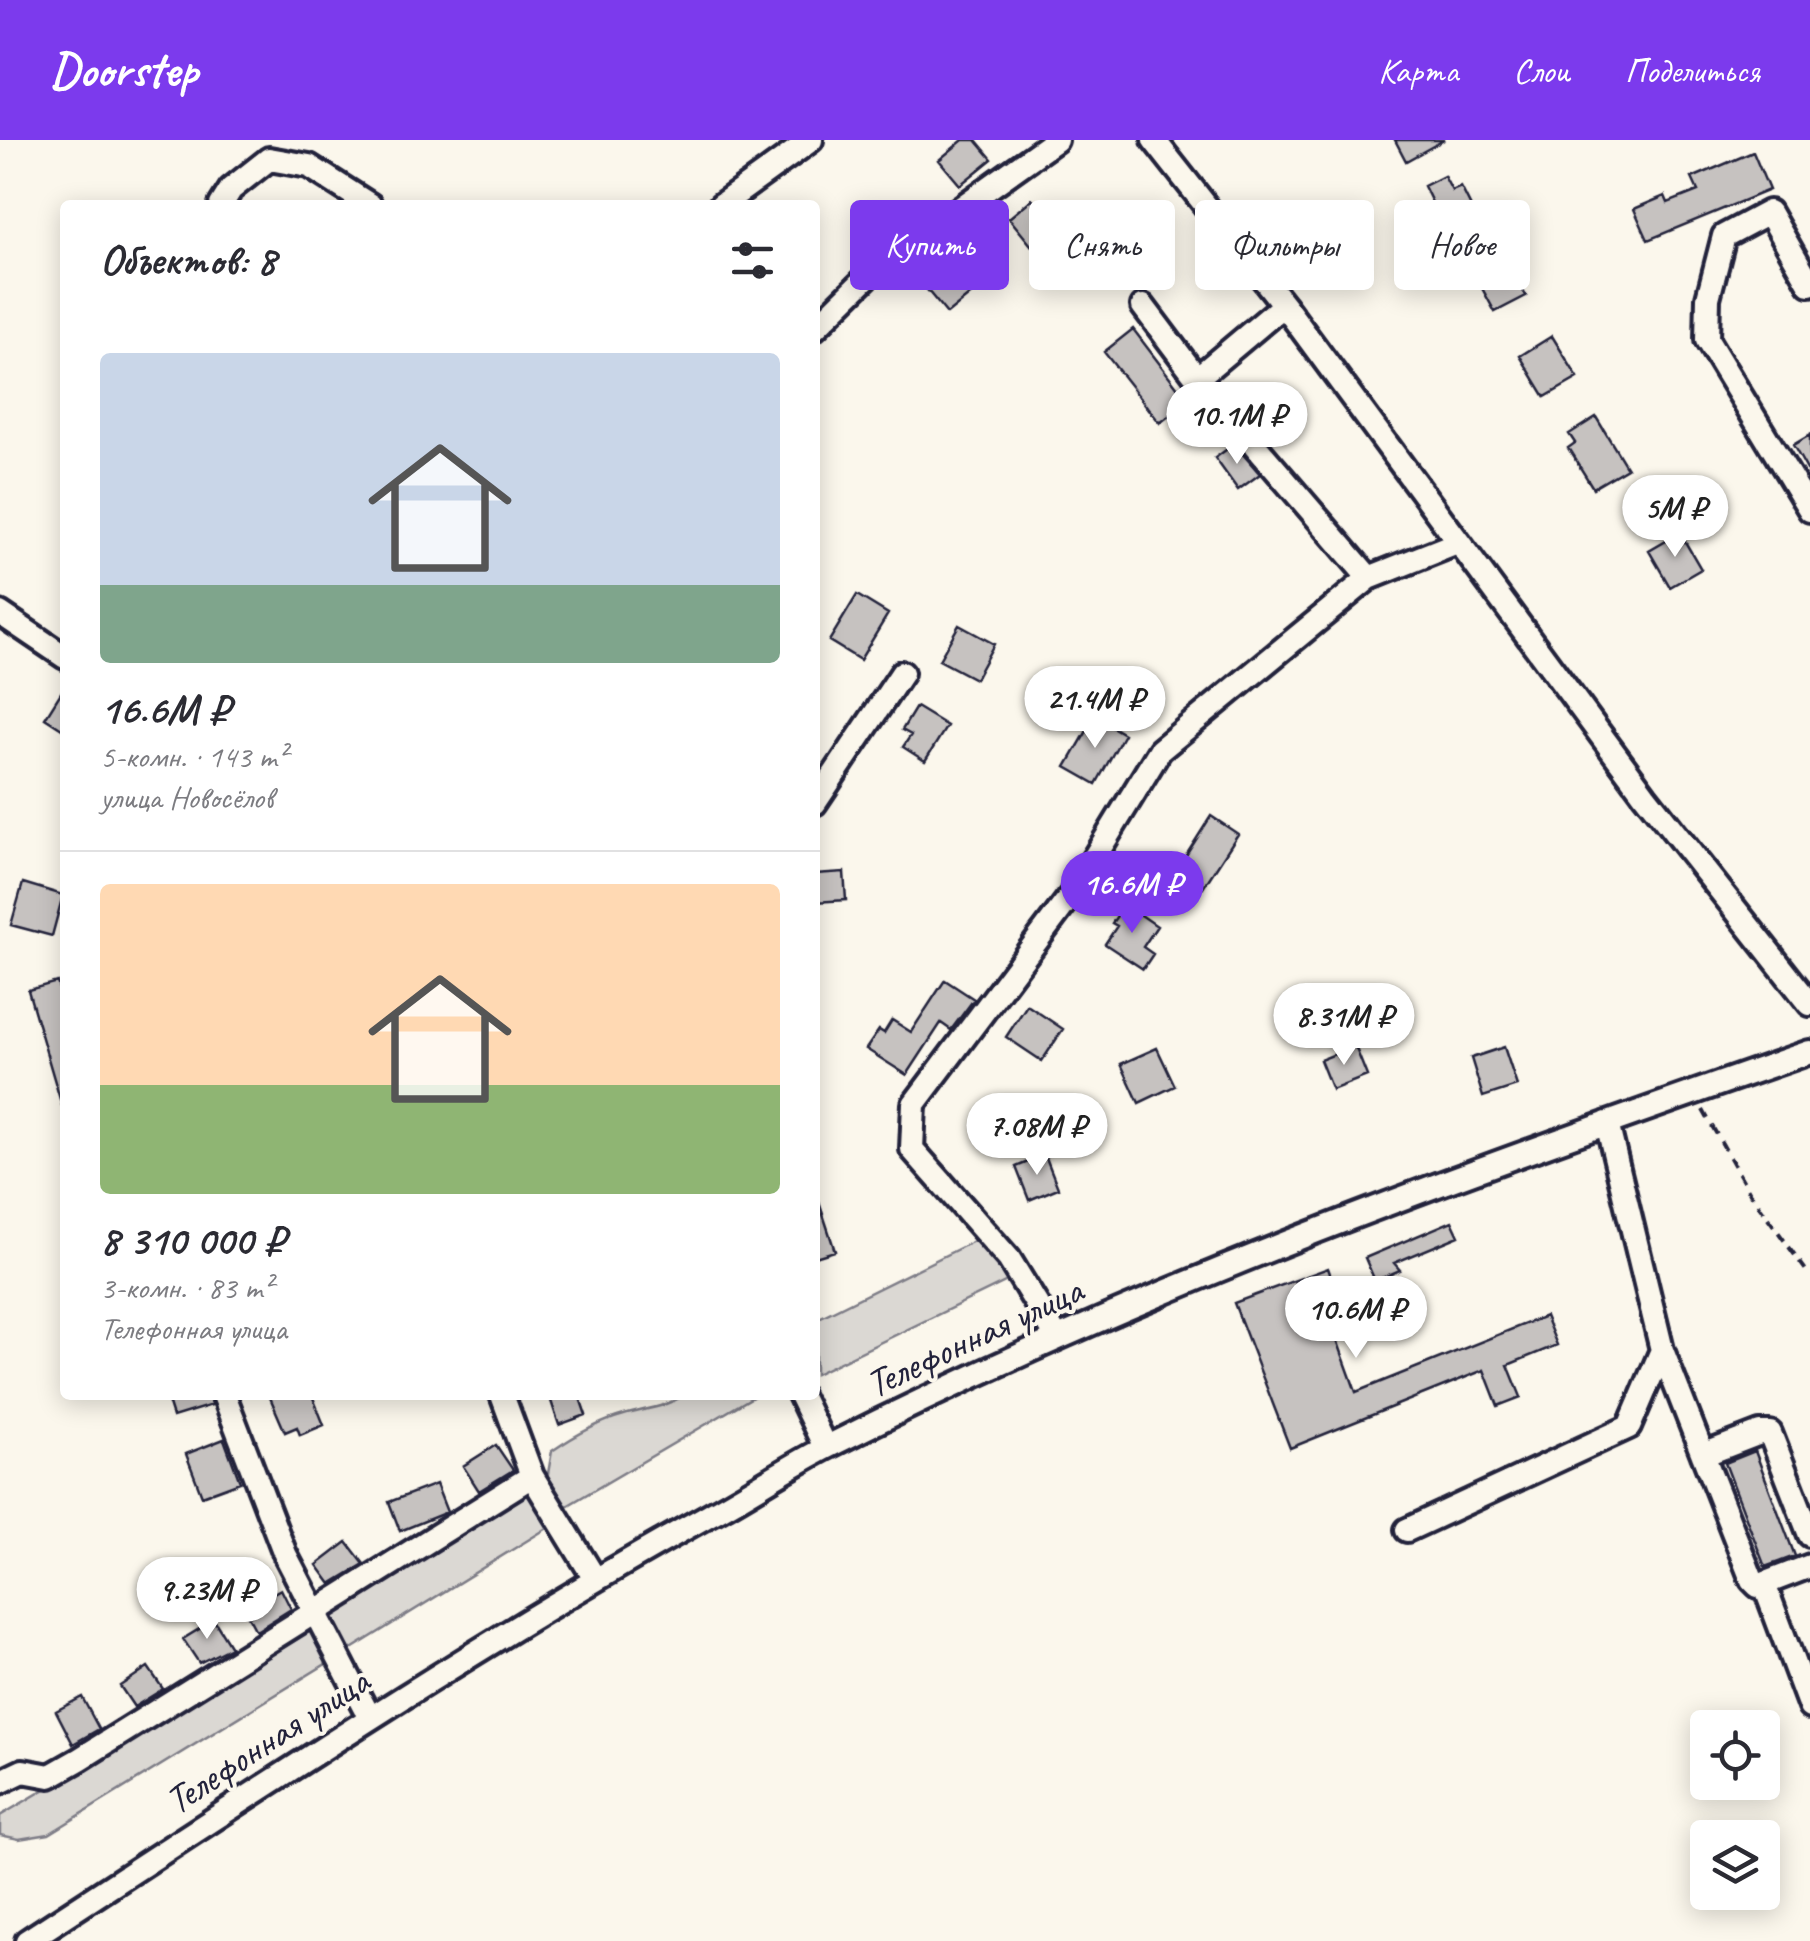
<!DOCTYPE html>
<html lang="ru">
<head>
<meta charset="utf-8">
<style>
  :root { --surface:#fff; --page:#f2f2f3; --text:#2b2b33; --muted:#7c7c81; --line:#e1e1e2; --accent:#7c3aed }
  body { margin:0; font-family:Caveat,sans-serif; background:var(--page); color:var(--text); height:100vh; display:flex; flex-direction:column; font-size:38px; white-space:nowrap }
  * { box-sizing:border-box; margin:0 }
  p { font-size:32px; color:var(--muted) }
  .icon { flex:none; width:55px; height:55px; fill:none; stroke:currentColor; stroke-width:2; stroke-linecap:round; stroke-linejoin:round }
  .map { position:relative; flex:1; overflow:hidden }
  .drawer { position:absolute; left:60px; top:60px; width:760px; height:1200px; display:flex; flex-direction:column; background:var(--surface); border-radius:10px; box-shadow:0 5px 25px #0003 }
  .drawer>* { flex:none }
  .banner { position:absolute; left:850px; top:60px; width:810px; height:90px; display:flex; gap:20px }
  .fabs { position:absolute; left:1690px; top:1570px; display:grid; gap:20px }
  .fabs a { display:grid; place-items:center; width:90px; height:90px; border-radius:10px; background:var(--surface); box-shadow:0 5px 25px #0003; font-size:50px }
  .price { position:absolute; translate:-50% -85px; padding:0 22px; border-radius:35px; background:#fff; color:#222; font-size:32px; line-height:65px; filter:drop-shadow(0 2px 5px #0008) }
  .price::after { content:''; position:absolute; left:50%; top:60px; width:30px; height:22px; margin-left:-15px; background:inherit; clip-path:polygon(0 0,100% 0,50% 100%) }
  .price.active { background:var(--accent); color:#fff }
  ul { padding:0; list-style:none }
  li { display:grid; align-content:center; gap:20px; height:530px; padding:0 40px }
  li+li { border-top:2px solid var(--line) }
  li span { display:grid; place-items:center; height:310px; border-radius:10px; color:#555 }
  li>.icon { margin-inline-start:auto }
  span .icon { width:180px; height:180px; fill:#fffc; stroke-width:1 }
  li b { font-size:42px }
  h2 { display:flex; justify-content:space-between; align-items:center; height:120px; padding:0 40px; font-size:42px }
  .tag { padding:0 35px; border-radius:10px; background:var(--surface); box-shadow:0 5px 25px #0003; font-size:35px; line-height:90px }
  .tag.active { background:var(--accent); color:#fff }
  header { display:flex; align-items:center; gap:60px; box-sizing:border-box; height:140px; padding:0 50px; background:var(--accent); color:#fff }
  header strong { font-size:48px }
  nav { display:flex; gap:55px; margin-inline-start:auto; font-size:35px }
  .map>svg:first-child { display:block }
  .green { fill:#dbd8d3; stroke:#7e7d87; stroke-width:2.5 }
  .building { fill:#c6c2c0; stroke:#22223b; stroke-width:2.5 }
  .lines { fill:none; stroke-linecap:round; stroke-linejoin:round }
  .minor-casing { stroke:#22223b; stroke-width:30 }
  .path { stroke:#22223b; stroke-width:4; stroke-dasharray:10 8; stroke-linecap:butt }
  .minor { stroke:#fbf7ec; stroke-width:22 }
  .labels { text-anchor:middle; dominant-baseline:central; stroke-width:8; stroke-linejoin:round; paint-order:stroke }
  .street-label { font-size:40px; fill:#22223b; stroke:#fbf7ec }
</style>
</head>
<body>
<header>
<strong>Doorstep</strong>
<nav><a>Карта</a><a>Слои</a><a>Поделиться</a></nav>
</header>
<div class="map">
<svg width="1810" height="1801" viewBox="0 0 1810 1801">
  <rect width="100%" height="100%" fill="#fbf7ec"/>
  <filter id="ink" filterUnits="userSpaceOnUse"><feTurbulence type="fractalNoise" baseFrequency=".01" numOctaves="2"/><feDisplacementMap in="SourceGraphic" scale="20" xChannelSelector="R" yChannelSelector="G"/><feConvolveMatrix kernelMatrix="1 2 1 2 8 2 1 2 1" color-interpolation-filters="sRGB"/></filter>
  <g filter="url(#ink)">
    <!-- green -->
    <path class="green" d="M976 1100 1009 1140 815 1234V1180Z
      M685 1255H756L565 1367 547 1339 552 1311C574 1296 598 1282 624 1275 648 1268 663 1268 685 1255Z
      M528 1347 549 1387 345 1513 326 1475Z
      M311 1491 329 1522 49 1694 19 1699 0 1695V1676Z"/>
    <!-- building -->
    <path class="building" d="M963 0H976L992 19 960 45 939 20Z
      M1395 0H1444L1406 21Z
      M1753 12 1769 50 1648 100 1634 69 1665 56 1668 63 1698 51 1692 38Z
      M1444 36 1452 51 1461 47 1473 71 1443 85 1424 46Z
      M1032 59 1058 91 1035 110 1009 78Z
      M956 118 980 147 947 174 923 145Z
      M1507 123 1526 156 1495 172 1477 139Z
      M1133 189 1188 261 1160 283 1104 212Z
      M1552 196 1578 238 1545 257 1520 216Z
      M1596 277 1627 328 1593 348 1568 308 1575 303 1569 294Z
      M1810 295V335L1793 305Z
      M1234 304 1260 334 1238 350 1215 318Z
      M1680 393 1701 429 1670 447 1649 411Z
      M857 455 888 474 860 520 829 501Z
      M959 485 994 504 975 539 939 520Z
      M65 546V591L45 578Z
      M916 567 947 586 925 621 903 607 911 595 902 590Z
      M1095 577 1124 594 1096 644 1066 627Z
      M1211 676 1238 694 1203 748 1176 731Z
      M844 732 846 760 815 762V734Z
      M23 743 63 755 52 796 11 785Z
      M1125 764 1157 786 1143 807 1153 814 1143 829 1105 804 1117 786 1112 783Z
      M945 840 974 859 951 890 941 883 907 935 866 909 879 890 884 893 892 880 911 892Z
      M57 842 65 868V966H62L28 850Z
      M1027 865 1063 889 1042 921 1006 897Z
      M1355 906 1367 936 1332 950 1320 920Z
      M1504 907 1517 946 1483 957 1471 918Z
      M1157 908 1175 946 1139 963 1121 924Z
      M1045 1015 1058 1048 1029 1060 1016 1027Z
      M815 1059H818L835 1111 815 1117Z
      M1452 1081 1459 1096 1394 1123 1400 1130 1375 1141 1365 1118Z
      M1328 1128 1342 1167 1327 1172 1356 1252 1545 1176 1557 1205 1508 1225 1521 1257 1498 1266 1484 1230 1290 1308 1234 1163Z
      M166 1255H209L212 1265 173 1277Z
      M269 1255H312L324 1285 300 1295 297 1287 285 1292Z
      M549 1255H579L586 1275 559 1285Z
      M224 1299 240 1342 202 1356 186 1314Z
      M496 1305 513 1330 479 1351 463 1326Z
      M1755 1311 1795 1416 1765 1427 1725 1323Z
      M436 1344 447 1372 400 1391 389 1362Z
      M347 1402 364 1424 331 1444 317 1425Z
      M281 1449 291 1469 256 1491 248 1476 257 1471 253 1464Z
      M214 1480 231 1507 199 1523 183 1499Z
      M148 1527 163 1549 134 1567 120 1546Z
      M82 1557 99 1589 73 1604 56 1571Z"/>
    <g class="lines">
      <defs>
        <path id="minor" d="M1154 0 1284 165 1645 655 1810 864
          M221 65 231 49 269 19 309 26 370 65
          M721 65 811 0
          M1810 144 1769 72 1724 96 1708 158 1707 200 1810 370
          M1143 166 1197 238 1369 438 1457 403
          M815 188 875 129 1056 0
          M1197 238 1284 165
          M0 473 65 517
          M815 663 902 533
          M1607 983 1662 1210 1752 1440 1758 1446 1810 1426
          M1056 1196 1009 1119 912 1009 914 964 1072 754 1160 610 1369 438
          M224 1255 285 1414 370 1578
          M502 1255 532 1336 595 1439
          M800 1255 825 1307
          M1703 1315 1760 1293H1770L1810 1395
          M1407 1390 1629 1287 1662 1210
          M1764 1444 1810 1567
          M0 1642 23 1631 50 1636 80 1619 532 1336
          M27 1801C251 1655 474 1506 709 1375 750 1353 789 1326 831 1305 1146 1146 1478 1027 1810 912"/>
      </defs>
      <!-- minor casing -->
      <use href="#minor" class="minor-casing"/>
      <!-- path -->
      <path class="path" d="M1703 970 1750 1053 1810 1136"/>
      <!-- minor -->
      <use href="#minor" class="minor"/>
    </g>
  </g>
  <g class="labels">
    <!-- street labels -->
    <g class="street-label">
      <text transform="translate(974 1197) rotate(-25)">Телефонная улица</text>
      <text transform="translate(267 1601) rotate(-33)">Телефонная улица</text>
    </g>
  </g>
</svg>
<div class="fabs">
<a><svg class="icon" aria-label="locate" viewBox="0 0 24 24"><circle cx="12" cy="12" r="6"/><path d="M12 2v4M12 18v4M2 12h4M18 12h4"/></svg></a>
<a><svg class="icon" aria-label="layers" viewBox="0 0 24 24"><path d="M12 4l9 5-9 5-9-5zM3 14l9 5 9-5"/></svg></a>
</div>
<b class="price" style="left:1237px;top:327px">10.1M ₽</b>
<b class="price" style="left:1675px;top:420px">5M ₽</b>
<b class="price" style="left:1095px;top:611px">21.4M ₽</b>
<b class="price active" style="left:1132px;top:796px">16.6M ₽</b>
<b class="price" style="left:1344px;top:928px">8.31M ₽</b>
<b class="price" style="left:1037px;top:1038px">7.08M ₽</b>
<b class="price" style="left:1356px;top:1221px">10.6M ₽</b>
<b class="price" style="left:207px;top:1502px">9.23M ₽</b>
<div class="banner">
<a class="tag active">Купить</a>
<a class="tag">Снять</a>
<a class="tag">Фильтры</a>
<a class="tag">Новое</a>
</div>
<section class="drawer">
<h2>Объектов: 8<svg class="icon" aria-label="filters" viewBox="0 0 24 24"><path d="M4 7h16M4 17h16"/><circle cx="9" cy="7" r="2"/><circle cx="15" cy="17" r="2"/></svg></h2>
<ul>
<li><span style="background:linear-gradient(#c9d6e8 75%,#7fa58c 0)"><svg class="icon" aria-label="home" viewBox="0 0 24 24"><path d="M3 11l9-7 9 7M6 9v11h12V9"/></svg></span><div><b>16.6M ₽</b><p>5-комн. · 143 m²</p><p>улица Новосёлов</p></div></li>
<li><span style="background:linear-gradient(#ffd9b3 65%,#8fb573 0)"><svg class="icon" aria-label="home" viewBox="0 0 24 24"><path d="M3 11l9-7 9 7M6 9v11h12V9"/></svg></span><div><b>8 310 000 ₽</b><p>3-комн. · 83 m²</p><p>Телефонная улица</p></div></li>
</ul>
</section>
</div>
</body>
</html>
